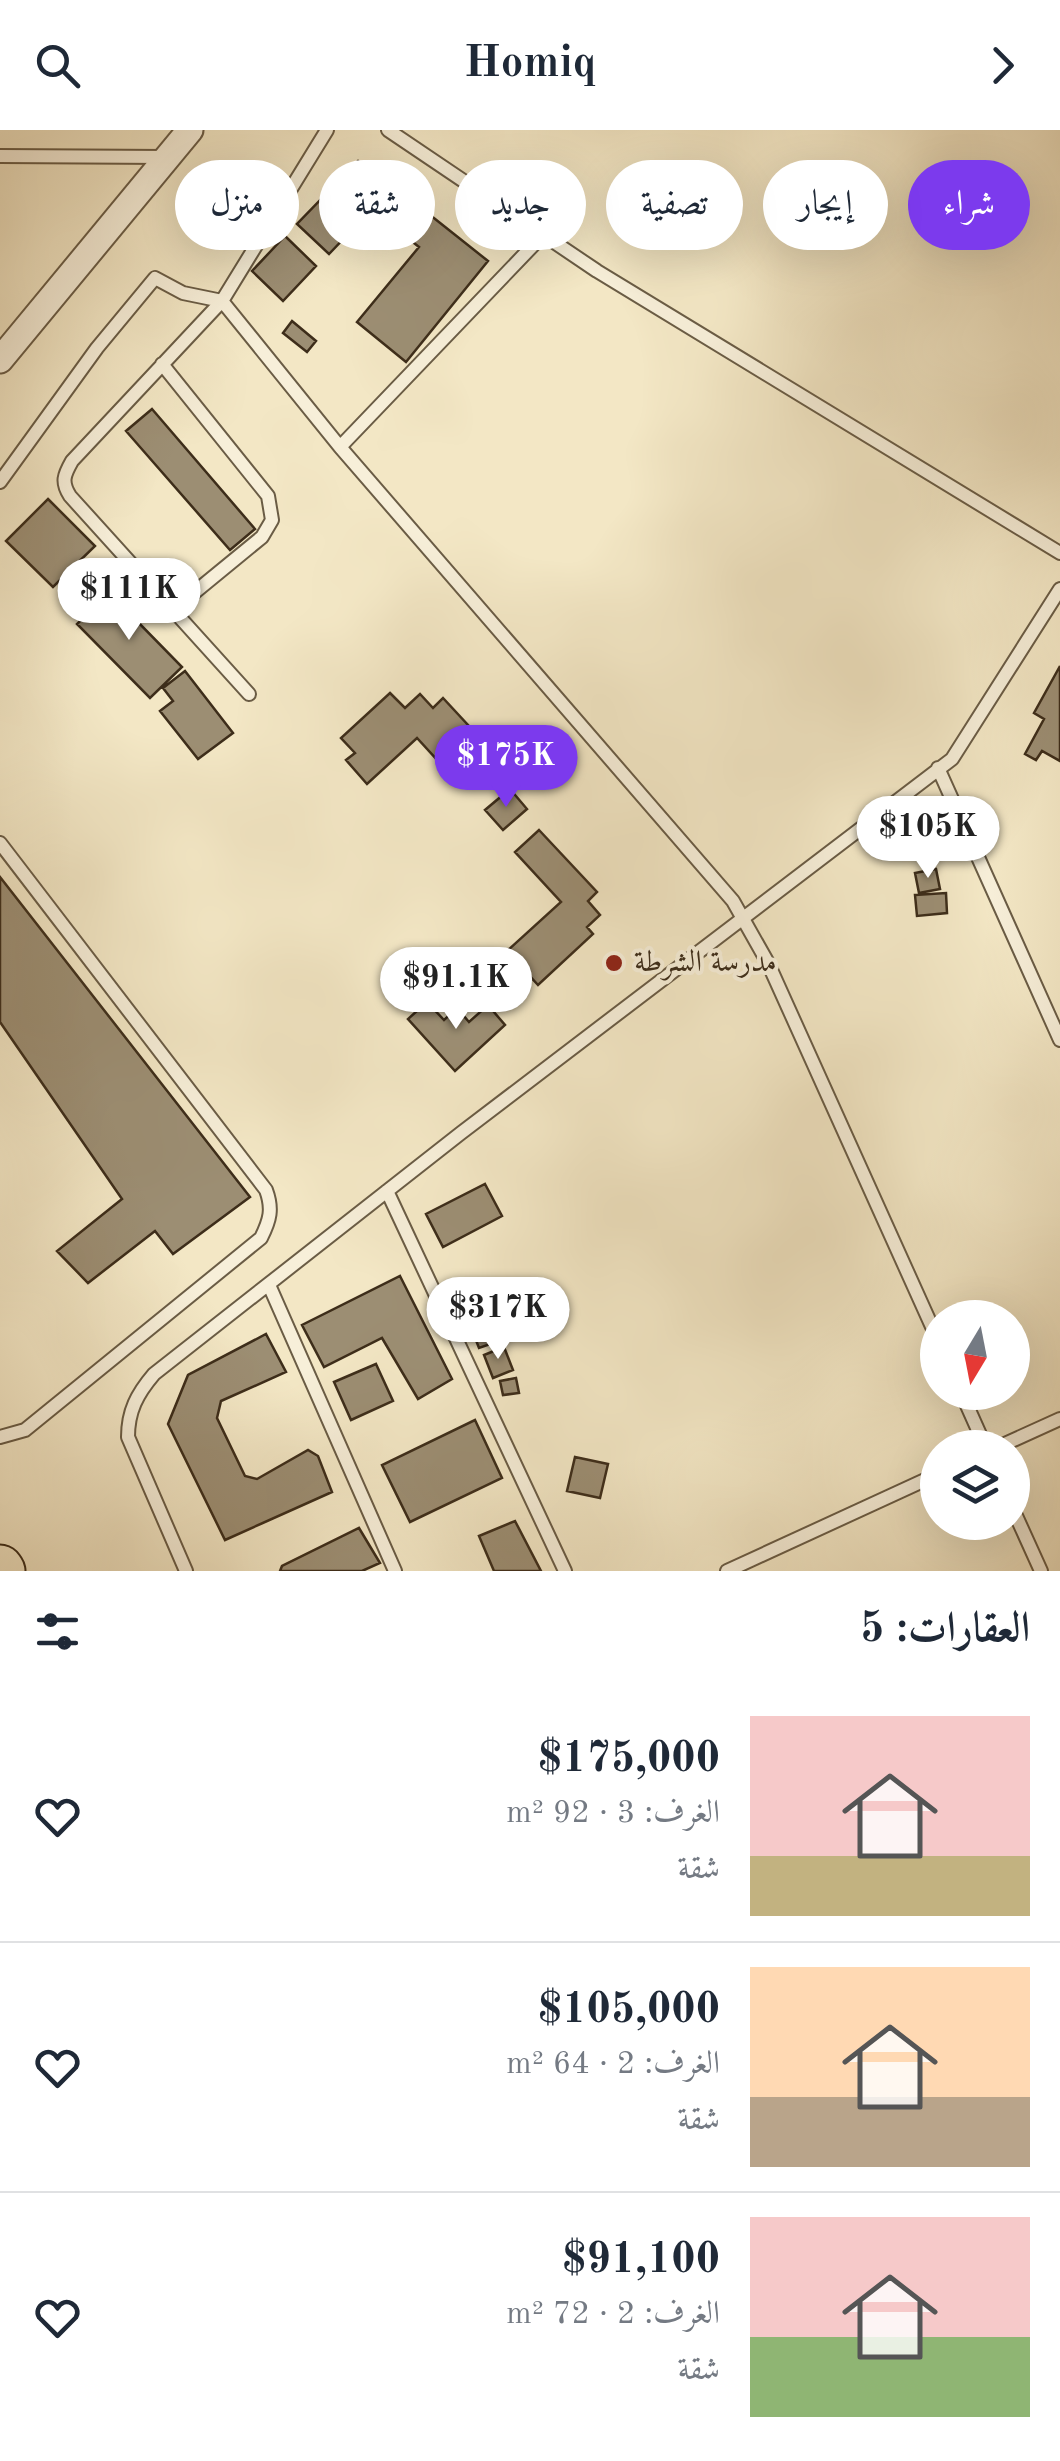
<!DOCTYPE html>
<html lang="ar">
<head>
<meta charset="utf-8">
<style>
  :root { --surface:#fff; --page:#f2f2f3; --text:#1f2937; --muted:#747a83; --line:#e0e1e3; --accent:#7c3aed }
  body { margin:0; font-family:"Old Standard TT",Amiri,serif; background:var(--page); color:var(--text); direction:rtl; height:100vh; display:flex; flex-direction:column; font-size:38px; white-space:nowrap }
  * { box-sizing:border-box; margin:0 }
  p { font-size:32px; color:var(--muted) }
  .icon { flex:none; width:55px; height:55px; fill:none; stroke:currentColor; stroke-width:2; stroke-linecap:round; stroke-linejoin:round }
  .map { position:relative; height:1441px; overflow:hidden; direction:ltr }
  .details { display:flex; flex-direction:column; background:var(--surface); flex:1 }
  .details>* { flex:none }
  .top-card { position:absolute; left:30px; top:30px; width:1000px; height:90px; direction:rtl; display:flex; gap:20px }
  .needle { width:65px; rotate:190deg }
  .fabs { position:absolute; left:920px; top:1170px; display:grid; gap:20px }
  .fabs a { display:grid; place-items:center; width:110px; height:110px; border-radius:50%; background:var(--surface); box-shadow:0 10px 40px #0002; font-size:50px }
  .price { position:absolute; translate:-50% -85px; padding:0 22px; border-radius:35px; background:#fff; color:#222; font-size:32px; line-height:65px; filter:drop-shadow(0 2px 5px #0008) }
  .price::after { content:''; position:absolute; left:50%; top:60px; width:30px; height:22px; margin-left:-15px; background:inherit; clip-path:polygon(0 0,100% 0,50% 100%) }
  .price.selected { background:var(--accent); color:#fff }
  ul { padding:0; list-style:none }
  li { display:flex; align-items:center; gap:30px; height:250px; padding:0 30px }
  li+li { border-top:2px solid var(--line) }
  li span { display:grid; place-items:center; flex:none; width:280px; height:200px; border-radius:0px; color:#555 }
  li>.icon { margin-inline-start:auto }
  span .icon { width:120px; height:120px; fill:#fffc; stroke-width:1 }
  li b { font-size:42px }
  h2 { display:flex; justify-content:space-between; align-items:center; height:120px; padding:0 30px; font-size:42px }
  .chip { padding:0 35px; border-radius:45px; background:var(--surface); box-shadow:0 10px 40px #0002; font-size:35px; line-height:90px }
  .chip.selected { background:var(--accent); color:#fff }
  header { display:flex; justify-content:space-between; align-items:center; height:130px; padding:0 30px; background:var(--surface); font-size:45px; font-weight:800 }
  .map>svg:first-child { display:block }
  .building { fill:#9c8e73; stroke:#3d2d1a; stroke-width:2.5 }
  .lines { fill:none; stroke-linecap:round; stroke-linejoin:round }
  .lane-casing { stroke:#6a5c45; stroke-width:16 }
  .street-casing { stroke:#6a5c45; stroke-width:29 }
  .highway-casing { stroke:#3d2d1a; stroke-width:49 }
  .lane { stroke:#f7efd9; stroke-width:12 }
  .street { stroke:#f7efd9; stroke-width:25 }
  .highway { stroke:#f3e7c5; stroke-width:45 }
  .poi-dot { fill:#8f2418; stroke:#f7efd9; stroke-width:4 }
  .labels { text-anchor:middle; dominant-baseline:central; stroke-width:8; stroke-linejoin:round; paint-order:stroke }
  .poi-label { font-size:30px; fill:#3d2d1a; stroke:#f7efd9; text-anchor:start }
</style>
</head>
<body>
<header><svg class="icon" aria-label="forward" viewBox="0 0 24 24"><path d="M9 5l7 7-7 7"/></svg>Homiq<svg class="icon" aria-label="search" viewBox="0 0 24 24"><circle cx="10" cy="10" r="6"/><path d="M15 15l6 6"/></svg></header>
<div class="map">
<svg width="1060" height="1441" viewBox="0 0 1060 1441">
  <rect width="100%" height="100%" fill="#f3e7c5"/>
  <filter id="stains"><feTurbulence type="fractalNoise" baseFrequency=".002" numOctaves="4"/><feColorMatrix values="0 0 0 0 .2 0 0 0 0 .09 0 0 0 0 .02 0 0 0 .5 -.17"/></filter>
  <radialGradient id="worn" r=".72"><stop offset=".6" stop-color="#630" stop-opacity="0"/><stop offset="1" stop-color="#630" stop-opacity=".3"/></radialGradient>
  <!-- building -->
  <path class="building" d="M358 31 389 61 329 124 297 94Z
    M420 77 488 131 406 232 357 192 419 117 400 102Z
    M285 106 316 136 283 171 252 141Z
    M292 191 316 211 307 222 283 203Z
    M152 279 255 399 230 420 126 301Z
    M48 369 95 416 53 457 6 411Z
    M116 456 139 479 132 486 182 537 150 568 77 494Z
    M1060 536V631L1042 621 1036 630 1025 624 1044 589 1034 583Z
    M185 541 233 603 198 629 160 581 173 571 163 558Z
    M390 563 405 578 420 564 433 578 443 568 493 622 461 656 417 608 367 654 346 630 355 623 341 608Z
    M510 659 527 679 503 700 485 680Z
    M539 700 597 762 588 771 600 785 587 797 593 804 538 855 507 821 561 772 515 722Z
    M936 739 940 759 919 763 915 743Z
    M0 747 250 1067 173 1124 155 1101 88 1153 57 1121 122 1069 0 892Z
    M946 763 947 783 917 786 915 765Z
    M427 872 444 890 457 878 469 892 488 875 505 895 455 941 408 889Z
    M485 1054 502 1086 443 1117 426 1084Z
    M400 1146 452 1249 418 1269 382 1208 324 1237 302 1195Z
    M480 1165 499 1211 479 1218 461 1172Z
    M266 1204 286 1242 221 1271 217 1288 245 1346 257 1349 308 1320 318 1326 332 1362 225 1410 168 1294 188 1245Z
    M504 1217 513 1240 493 1248 484 1225Z
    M376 1234 393 1271 351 1290 334 1252Z
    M516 1248 519 1263 503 1265 500 1251Z
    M475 1290 502 1348 410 1392 382 1335Z
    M575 1327 608 1334 600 1368 567 1361Z
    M515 1391 541 1441H494L479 1406Z
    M359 1398 380 1433 362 1441H280L282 1436Z"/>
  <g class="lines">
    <defs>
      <path id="lane" d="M388 0 597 141 1060 423
        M0 26 166 27
        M162 234 268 366 272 390 262 407 173 480
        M340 317 543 105
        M0 352 97 218 155 148 183 163 222 171 340 317 733 771 768 833 938 1210
        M249 564 70 366C61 352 64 345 72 331L222 171 327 0
        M938 638 1060 910
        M0 713 266 1060C273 1079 270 1090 261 1108L25 1300 0 1307
        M387 1061 565 1441
        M269 1155 395 1441
        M961 1262 986 1318
        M996 1318 1060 1289
        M1012 1377 1041 1441
        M186 1441 128 1307C128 1281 137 1264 154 1244L461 1003 952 629 1060 459
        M727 1441 938 1344"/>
      <path id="street" d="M0 230 190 0"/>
      <path id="highway" d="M0 1438 2 1441"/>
    </defs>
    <!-- lane casing -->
    <use href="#lane" class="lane-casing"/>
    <!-- street casing -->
    <use href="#street" class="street-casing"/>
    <!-- highway casing -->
    <use href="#highway" class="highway-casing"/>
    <!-- lane -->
    <use href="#lane" class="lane"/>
    <!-- street -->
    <use href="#street" class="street"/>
    <!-- highway -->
    <use href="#highway" class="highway"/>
  </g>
  <!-- markers -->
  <circle class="poi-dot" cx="614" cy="833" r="10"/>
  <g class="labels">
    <!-- poi labels -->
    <g class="poi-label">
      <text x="634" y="833">مدرسة الشرطة</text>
    </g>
  </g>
  <rect width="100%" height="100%" filter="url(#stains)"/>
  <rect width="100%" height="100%" fill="url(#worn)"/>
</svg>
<div class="fabs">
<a><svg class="needle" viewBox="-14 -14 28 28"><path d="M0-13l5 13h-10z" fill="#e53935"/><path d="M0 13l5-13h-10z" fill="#747a83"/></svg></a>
<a><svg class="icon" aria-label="layers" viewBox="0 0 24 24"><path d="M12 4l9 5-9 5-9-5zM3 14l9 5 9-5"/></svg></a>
</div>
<b class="price" style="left:129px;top:513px">$111K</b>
<b class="price selected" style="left:506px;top:680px">$175K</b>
<b class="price" style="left:928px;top:751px">$105K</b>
<b class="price" style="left:456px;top:902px">$91.1K</b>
<b class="price" style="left:498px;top:1232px">$317K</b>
<div class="top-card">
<a class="chip selected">شراء</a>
<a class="chip">إيجار</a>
<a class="chip">تصفية</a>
<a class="chip">جديد</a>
<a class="chip">شقة</a>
<a class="chip">منزل</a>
</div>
</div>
<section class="details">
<h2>العقارات: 5<svg class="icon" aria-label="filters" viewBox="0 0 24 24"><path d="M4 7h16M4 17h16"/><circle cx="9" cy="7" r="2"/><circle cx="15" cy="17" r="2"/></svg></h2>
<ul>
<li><span style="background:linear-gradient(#f6c9c9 70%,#c2b280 0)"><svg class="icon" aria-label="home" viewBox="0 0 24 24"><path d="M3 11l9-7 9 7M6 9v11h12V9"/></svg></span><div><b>$175,000</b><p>الغرف: 3 · 92 m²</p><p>شقة</p></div><svg class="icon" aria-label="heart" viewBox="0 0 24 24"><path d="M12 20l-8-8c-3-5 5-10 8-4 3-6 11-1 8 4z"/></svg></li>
<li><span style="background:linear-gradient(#ffd9b3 65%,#b9a48a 0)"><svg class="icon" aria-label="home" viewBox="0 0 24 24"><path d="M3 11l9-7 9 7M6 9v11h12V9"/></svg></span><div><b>$105,000</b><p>الغرف: 2 · 64 m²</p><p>شقة</p></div><svg class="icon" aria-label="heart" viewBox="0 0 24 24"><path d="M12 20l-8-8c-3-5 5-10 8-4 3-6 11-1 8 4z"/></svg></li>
<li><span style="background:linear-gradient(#f6c9c9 60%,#8fb573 0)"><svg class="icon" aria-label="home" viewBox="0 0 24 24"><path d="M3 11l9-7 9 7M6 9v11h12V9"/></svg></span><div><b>$91,100</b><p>الغرف: 2 · 72 m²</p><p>شقة</p></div><svg class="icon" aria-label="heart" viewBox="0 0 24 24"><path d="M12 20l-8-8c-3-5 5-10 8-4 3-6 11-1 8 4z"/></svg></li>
</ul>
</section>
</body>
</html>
